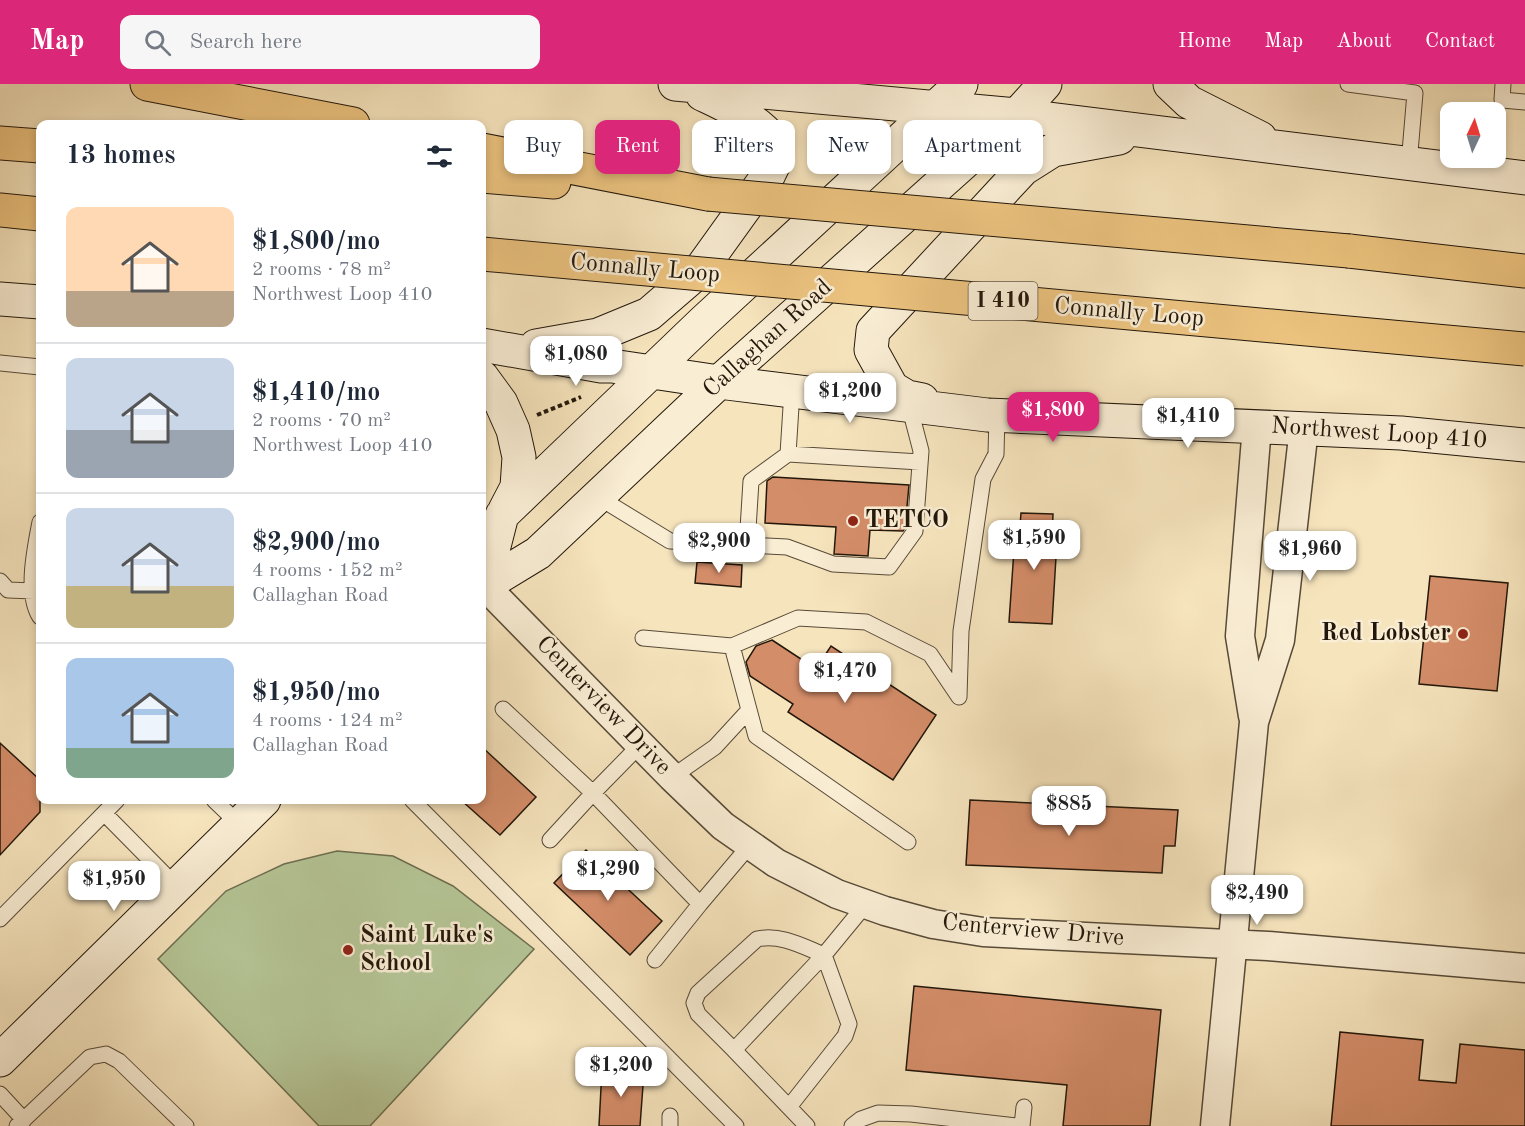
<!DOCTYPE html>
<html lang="en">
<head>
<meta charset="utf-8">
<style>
  :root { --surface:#fff; --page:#f6f6f7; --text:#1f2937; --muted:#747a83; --line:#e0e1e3; --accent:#db2777 }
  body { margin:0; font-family:"Old Standard TT",serif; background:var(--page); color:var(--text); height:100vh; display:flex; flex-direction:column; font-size:22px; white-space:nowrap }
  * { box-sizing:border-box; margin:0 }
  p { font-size:20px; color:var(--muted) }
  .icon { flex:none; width:33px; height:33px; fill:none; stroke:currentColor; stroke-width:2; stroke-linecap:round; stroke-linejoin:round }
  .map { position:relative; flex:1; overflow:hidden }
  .details { position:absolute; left:36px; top:36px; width:450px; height:684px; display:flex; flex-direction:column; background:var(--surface); border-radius:12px; box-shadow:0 3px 9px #0003 }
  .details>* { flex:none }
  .guide { position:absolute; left:504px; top:36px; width:570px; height:54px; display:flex; gap:12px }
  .needle { width:39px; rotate:4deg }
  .buttons { position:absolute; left:1440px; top:18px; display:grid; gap:12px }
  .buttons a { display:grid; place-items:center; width:66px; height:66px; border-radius:12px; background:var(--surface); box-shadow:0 3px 9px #0003; font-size:30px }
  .price { position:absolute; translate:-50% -51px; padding:0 14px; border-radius:12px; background:#fff; color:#222; font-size:20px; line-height:39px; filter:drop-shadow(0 2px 3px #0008) }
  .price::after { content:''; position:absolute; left:50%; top:36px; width:18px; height:14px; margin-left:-9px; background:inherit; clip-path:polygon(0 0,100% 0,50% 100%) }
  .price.selected { background:var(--accent); color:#fff }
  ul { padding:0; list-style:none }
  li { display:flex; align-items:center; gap:18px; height:150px; padding:0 30px }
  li+li { border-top:2px solid var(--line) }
  li span { display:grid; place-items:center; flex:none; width:168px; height:120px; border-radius:12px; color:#555 }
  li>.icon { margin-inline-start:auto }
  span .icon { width:72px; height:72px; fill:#fffc; stroke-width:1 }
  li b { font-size:26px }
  h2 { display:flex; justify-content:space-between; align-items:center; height:72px; padding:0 30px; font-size:26px }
  .tag { padding:0 21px; border-radius:12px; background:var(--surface); box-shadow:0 3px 9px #0003; font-size:21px; line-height:54px }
  .tag.selected { background:var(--accent); color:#fff }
  header { display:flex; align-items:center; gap:36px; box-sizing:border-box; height:84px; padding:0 30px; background:var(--accent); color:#fff }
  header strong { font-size:28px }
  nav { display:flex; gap:33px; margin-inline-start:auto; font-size:21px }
  .search { width:420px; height:54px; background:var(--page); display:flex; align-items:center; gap:15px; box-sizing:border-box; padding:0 21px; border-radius:12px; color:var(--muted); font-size:22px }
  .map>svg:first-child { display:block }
  .grass { fill:#b5c596; stroke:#6c6e50; stroke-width:1.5 }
  .building { fill:#d48d69; stroke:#22170a; stroke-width:1.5 }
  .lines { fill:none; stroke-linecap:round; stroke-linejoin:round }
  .lane-casing { stroke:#574a37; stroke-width:17 }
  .street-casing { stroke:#574a37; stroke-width:31 }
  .secondary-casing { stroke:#22170a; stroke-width:35 }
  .highway-casing { stroke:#22170a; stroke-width:35 }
  .path { stroke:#22170a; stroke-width:4; stroke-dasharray:4.5 3; stroke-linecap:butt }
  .lane { stroke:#f9edd4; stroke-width:15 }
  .street { stroke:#f9edd4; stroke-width:28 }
  .secondary { stroke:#f9edd4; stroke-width:33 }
  .highway { stroke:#ebc27e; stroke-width:33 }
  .highway-bridge-casing { stroke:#22170a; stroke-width:35; stroke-linecap:butt }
  .highway-bridge { stroke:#ebc27e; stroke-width:33 }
  .poi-dot { fill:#8f2418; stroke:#f9edd4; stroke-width:2 }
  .labels { text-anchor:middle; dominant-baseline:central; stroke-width:5; stroke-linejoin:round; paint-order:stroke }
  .shield { fill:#f9edd4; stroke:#625747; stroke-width:1.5 }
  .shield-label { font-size:22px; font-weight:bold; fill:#22170a }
  .street-label { font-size:24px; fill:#22170a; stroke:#f9edd4 }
  .poi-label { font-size:24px; font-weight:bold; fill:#22170a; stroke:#f9edd4; text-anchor:start }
</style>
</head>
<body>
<header>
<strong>Map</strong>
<div class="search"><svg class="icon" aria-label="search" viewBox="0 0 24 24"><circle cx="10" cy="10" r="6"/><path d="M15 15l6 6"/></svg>Search here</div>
<nav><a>Home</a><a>Map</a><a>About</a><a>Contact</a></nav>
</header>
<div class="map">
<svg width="1525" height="1042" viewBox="0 0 1525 1042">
  <rect width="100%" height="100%" fill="#f6e4bd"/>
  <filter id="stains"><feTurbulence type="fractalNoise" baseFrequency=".00333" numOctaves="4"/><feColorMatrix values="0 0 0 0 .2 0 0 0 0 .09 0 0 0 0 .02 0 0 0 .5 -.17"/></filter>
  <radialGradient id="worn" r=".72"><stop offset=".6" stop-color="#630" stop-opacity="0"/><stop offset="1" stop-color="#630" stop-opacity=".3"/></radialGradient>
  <!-- grass -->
  <path class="grass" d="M337 767 393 772 453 802 534 865 370 1042H319L158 875 226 807 284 780Z"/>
  <!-- building -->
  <path class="building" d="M773 393 909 401 905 444 903 447 870 446 868 472 834 470 836 443 765 439 767 397Z
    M1021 429 1053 430 1052 456H1057L1052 540 1009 538 1014 466H1018Z
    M697 478 742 481 741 503 695 499Z
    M1430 492 1508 499 1497 607 1419 600Z
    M772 556 816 585 831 562 936 631 893 696 788 628 793 620 750 592 746 578 756 562Z
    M0 659 40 696V728L0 771Z
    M482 663 536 713 500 751 461 716H482Z
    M970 716 1178 726 1175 762H1164L1162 789 966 781Z
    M586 766 662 837 630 871 554 799Z
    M914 902 1161 926 1150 1042H1063L1067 1001 906 986Z
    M1340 948 1423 956 1419 996 1456 999 1460 960 1525 966V1042H1331Z
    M602 985 644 988 640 1042H599Z"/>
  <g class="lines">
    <defs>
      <path id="lane" d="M1348 0 1415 9 1409 80
        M1503 0 1502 16 1525 18
        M0 279 40 283
        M788 370 920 378
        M598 413 670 457 787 463 833 480 889 483 915 447 921 367 909 321
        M40 438C35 464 25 510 40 533
        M747 461 751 397 788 370 792 307
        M0 497 8 506 34 507
        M643 554 732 562 756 652 908 758
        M732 562 798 534 866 538 930 570 959 613
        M959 613 961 547 983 395 996 370 997 331
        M503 625 593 709 641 660
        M672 693 715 663 749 626
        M214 716 239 740
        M412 716 736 1042
        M104 729 176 802
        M550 756 593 709 700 820 750 761
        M0 835 117 716
        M655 876 700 820
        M734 966 698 930 694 919 698 909 757 855C781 850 802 862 824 871L849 940 845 952 789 1023
        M0 1010 24 1036
        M17 1042 90 973 106 970 119 977 186 1042
        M670 1042V1032
        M807 1042 734 966 824 871 866 820
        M852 1042 861 1035 878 1029 911 1030 1016 1042
        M1022 1042 1024 1023"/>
      <path id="street" d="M484 501 672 693 723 742 776 779 837 810 885 827 933 840 983 848 1268 862 1525 884
        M1253 632 1240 552 1257 342
        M1215 1042 1254 638 1280 556 1304 344"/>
      <path id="secondary" d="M675 0 1017 31 1525 94
        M1170 0 1189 18 1260 54
        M0 215 40 218
        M482 261 601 282H612L719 298 987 331 1401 349 1525 361
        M536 262 598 251 649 230 700 186 769 90C771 85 776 77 777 72 779 44 723 20 702 10
        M482 293 501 319 513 346 519 373 517 403 505 426
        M922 316 907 313 892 304 871 266 873 247 1023 85 1053 66 1119 54
        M484 501 502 431 703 238 961 0
        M482 503 538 469 719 298 1017 31 1045 0
        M0 976 264 716"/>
      <path id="highway" d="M147 0 353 40
        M0 59 40 62
        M482 66 708 110
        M482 92 554 98
        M0 126 40 130
        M1349 167 1525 187"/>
    </defs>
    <!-- lane casing -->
    <use href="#lane" class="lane-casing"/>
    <!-- street casing -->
    <use href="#street" class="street-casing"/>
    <!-- secondary casing -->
    <use href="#secondary" class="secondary-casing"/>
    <!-- highway casing -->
    <use href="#highway" class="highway-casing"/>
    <!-- path -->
    <path class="path" d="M537 331 581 313"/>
    <!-- lane -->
    <use href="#lane" class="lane"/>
    <!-- street -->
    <use href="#street" class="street"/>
    <!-- secondary -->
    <use href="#secondary" class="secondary"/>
    <!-- highway -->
    <use href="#highway" class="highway"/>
    <defs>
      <path id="highway-bridge" d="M708 110 1349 167
        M482 170 1525 265"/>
    </defs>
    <!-- highway-bridge casing -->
    <use href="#highway-bridge" class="highway-bridge-casing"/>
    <!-- highway-bridge -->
    <use href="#highway-bridge" class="highway-bridge"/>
  </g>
  <!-- markers -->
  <g class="poi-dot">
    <circle cx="853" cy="437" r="6"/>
    <circle cx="1463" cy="550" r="6"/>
    <circle cx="348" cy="866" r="6"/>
  </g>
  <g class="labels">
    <!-- shield labels -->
    <rect class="shield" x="968.5" y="198" width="69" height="38" rx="4.5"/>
    <g class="shield-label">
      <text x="1003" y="217">I 410</text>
    </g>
    <!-- street labels -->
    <g class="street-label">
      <text transform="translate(645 185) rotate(5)">Connally Loop</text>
      <text transform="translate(1129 229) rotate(5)">Connally Loop</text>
      <text transform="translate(768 255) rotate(-42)">Callaghan Road</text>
      <text transform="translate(1379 350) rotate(4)">Northwest Loop 410</text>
      <text transform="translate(603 622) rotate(46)">Centerview Drive</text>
      <text transform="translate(1033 847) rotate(5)">Centerview Drive</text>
    </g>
    <!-- poi labels -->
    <g class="poi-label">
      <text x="865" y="437">TETCO</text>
      <text x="1451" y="550" text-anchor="end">Red Lobster</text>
      <text x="360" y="852">Saint Luke's<tspan x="360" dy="28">School</tspan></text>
    </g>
  </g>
  <rect width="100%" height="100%" filter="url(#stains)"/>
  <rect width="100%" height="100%" fill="url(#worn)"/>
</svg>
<div class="buttons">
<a><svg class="needle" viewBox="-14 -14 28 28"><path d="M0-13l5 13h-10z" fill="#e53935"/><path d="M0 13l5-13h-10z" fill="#747a83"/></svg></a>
</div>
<b class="price" style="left:576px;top:303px">$1,080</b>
<b class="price" style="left:850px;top:340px">$1,200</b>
<b class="price selected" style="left:1053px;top:359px">$1,800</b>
<b class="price" style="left:1188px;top:365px">$1,410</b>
<b class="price" style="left:1034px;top:487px">$1,590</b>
<b class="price" style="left:719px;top:490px">$2,900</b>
<b class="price" style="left:1310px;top:498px">$1,960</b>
<b class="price" style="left:845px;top:620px">$1,470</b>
<b class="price" style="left:1069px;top:753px">$885</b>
<b class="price" style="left:608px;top:818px">$1,290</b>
<b class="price" style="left:114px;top:828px">$1,950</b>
<b class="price" style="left:1257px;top:842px">$2,490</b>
<b class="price" style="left:621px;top:1014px">$1,200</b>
<div class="guide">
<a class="tag">Buy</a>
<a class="tag selected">Rent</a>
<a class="tag">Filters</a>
<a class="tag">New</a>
<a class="tag">Apartment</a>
</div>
<section class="details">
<h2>13 homes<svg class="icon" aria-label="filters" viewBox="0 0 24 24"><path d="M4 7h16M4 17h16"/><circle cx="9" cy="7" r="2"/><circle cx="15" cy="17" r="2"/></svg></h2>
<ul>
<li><span style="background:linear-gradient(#ffd9b3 70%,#b9a48a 0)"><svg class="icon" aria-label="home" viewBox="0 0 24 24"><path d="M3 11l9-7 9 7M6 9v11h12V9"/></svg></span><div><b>$1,800/mo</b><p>2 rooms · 78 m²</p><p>Northwest Loop 410</p></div></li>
<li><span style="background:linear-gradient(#c9d6e8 60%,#9aa5b1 0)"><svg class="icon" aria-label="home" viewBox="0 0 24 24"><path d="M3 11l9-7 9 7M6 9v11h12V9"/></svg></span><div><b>$1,410/mo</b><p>2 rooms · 70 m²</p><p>Northwest Loop 410</p></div></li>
<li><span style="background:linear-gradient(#c9d6e8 65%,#c2b280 0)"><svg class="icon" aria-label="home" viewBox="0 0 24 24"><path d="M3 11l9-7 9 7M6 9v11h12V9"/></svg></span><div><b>$2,900/mo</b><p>4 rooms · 152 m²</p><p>Callaghan Road</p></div></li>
<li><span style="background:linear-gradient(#a9c7e8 75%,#7fa58c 0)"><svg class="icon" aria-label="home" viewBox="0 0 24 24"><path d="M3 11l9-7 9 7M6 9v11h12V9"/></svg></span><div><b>$1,950/mo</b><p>4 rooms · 124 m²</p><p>Callaghan Road</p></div></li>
</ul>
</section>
</div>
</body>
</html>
